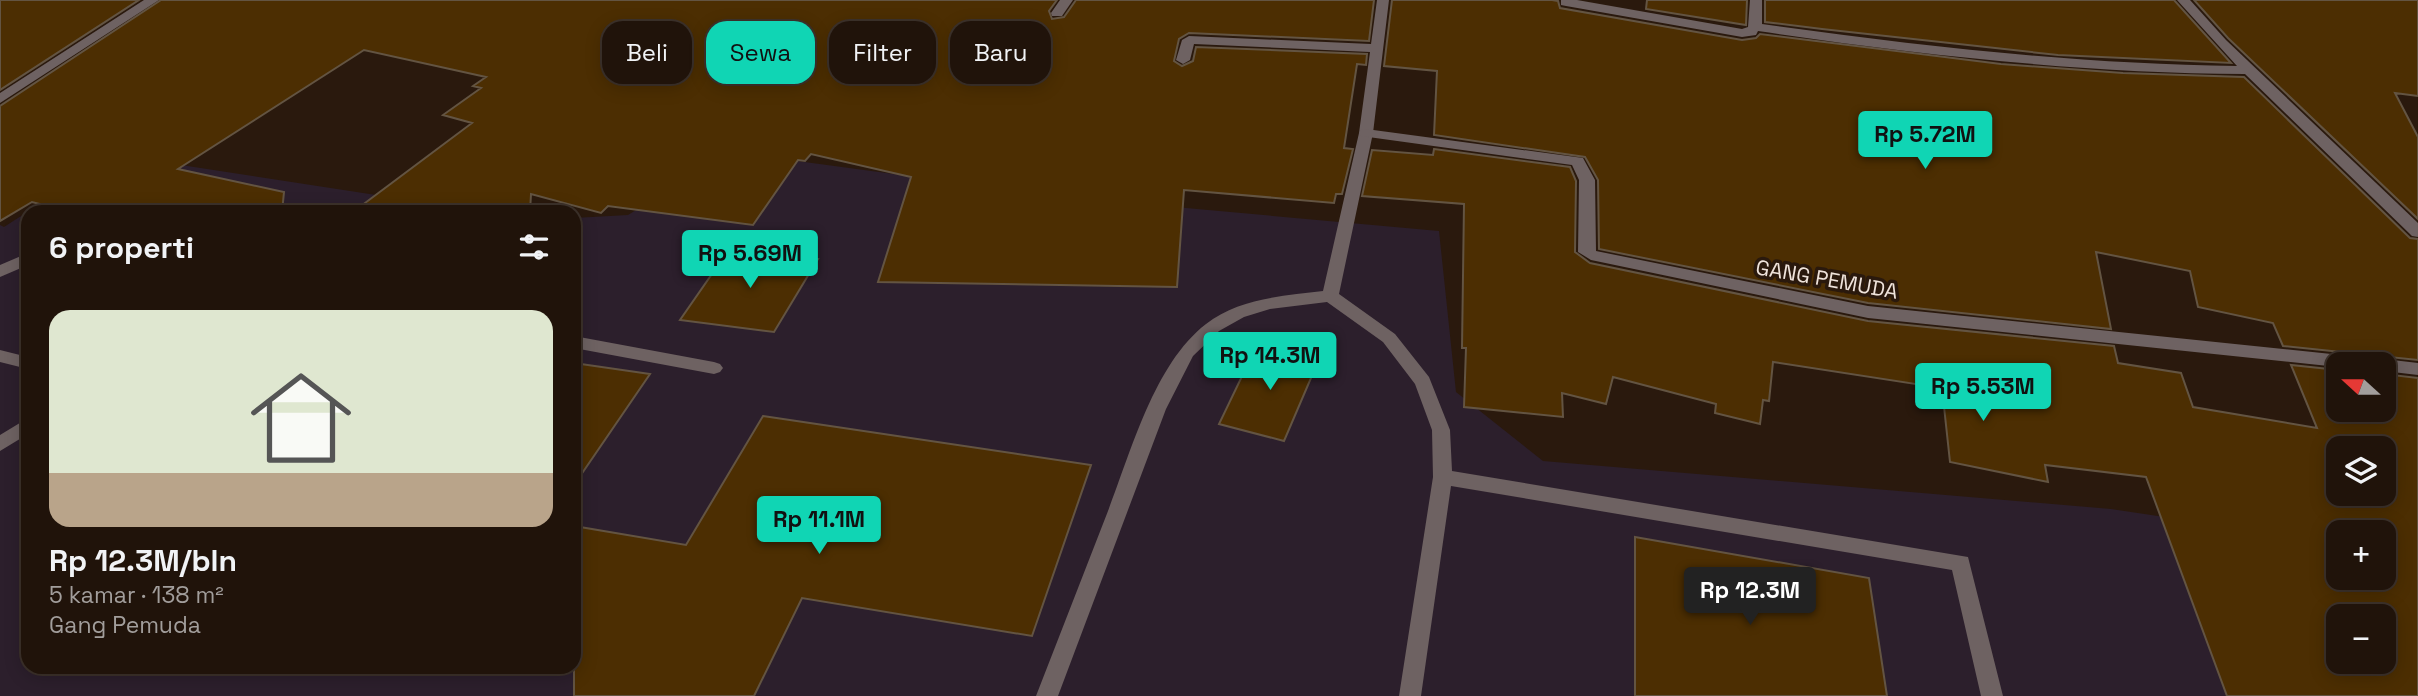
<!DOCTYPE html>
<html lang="id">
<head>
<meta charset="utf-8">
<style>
  :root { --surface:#20130a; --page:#281c13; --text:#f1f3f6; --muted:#a29e9c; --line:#3d322b; --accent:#10d5b4 }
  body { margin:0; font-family:"Space Grotesk",sans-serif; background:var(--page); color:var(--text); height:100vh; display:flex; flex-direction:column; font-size:26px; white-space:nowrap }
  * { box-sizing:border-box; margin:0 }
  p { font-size:23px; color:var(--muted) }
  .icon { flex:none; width:38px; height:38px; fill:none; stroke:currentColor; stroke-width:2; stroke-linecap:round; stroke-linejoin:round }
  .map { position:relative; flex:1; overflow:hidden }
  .details { position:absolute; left:21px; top:205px; width:560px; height:469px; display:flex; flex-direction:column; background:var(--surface); border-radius:21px; box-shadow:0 4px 18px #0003,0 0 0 2px var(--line) }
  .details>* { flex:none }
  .top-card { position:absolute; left:602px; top:21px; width:665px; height:63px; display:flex; gap:14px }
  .needle { width:46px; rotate:291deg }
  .fabs { position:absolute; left:2326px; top:352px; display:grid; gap:14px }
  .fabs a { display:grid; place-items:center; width:70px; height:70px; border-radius:14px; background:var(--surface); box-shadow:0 4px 18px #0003,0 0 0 2px var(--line); font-size:35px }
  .price { position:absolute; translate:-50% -60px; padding:0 16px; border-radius:7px; background:var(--accent); color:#111; font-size:23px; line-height:46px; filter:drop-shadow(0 2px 4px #0008) }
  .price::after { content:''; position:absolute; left:50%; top:42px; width:21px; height:16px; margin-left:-10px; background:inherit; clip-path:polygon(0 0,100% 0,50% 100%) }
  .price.on { background:#222; color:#fff }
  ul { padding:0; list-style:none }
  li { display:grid; align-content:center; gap:14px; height:371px; padding:0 28px }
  li span { display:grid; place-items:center; height:217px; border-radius:21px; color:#555 }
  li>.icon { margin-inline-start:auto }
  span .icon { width:126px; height:126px; fill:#fffc; stroke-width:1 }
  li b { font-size:30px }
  h2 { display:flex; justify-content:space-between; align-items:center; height:84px; padding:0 28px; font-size:30px }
  .chip { padding:0 24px; border-radius:21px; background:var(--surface); box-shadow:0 4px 18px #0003,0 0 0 2px var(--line); font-size:24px; line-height:63px }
  .chip.on { background:var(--accent); color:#111 }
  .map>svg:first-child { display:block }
  .industrial { fill:#2c1f2c; fill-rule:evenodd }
  .building { fill:#4c2e02; stroke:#635442; stroke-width:2; fill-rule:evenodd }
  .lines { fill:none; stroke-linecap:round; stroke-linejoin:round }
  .lane { fill:#6e6262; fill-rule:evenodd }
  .street { fill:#6e6262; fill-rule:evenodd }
  .labels { text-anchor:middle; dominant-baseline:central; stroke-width:7; stroke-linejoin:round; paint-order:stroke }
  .street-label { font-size:21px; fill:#efe3db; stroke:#2a190d }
</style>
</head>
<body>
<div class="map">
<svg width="2418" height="696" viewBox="0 0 2418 696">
  <rect width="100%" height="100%" fill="#2a190d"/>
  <!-- industrial -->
  <path class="industrial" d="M730 152 1064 197 1439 231 1456 392 1543 461 2111 509 2338 543V578H2384V550L2418 556V696H0V225L4 227 116 155 487 212H28V667H574V218L628 215ZM2338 616H2384V662H2338Z"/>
  <!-- building -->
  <path class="building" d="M0 0H139L0 90Z
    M161 0H1057L1049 11 1052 19 1064 17 1076 0H1374L1369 41 1189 33 1179 39 1174 61 1182 66 1193 61 1196 47 1367 54 1366 65 1357 64 1344 148 1353 149 1342 194H1336L1334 203 1184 190 1177 287 878 282 911 177 811 154 805 161 798 160 753 225 608 206 601 213 531 194 530 212H353L472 123 443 115 481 88 473 86 486 77 364 50 178 169 284 192 282 212H72L32 202 0 221V106Z
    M1392 0H1552L1558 1 1560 8 1742 40 1756 38 1760 34 2001 64 2123 73 2244 77 2410 238 2418 239V360L2283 346 2273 323 2198 307 2190 271 2096 252 2111 329 1868 303 1599 249 1598 180 1585 157 1434 135 1437 71 1384 66Z
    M1647 0H1747L1746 25 1646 9Z
    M1765 0H2174L2231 63 2058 55 1822 29 1765 22Z
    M2194 0H2418V96L2395 93 2418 137V219L2228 38Z
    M1434 149 1570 167 1576 181 1575 252 1590 263 1868 321 2114 346 2118 363 2181 373 2193 407 2317 428 2291 365 2338 370V410H2384V374L2418 378V696H2227L2146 477 2045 465 2048 482 1950 462 1942 388 1773 362 1769 401 1763 400 1760 424 1715 413 1716 404 1613 377 1606 404 1562 393 1563 417 1464 407 1466 348H1462L1464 204 1362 196 1372 150 1433 155ZM2338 448H2384V494H2338ZM2338 532H2384V578H2338ZM2338 616H2384V662H2338Z
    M730 248 818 259 774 332 680 320Z
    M1258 343 1320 357 1284 441 1219 424Z
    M574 363 650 374 574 485Z
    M763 416 1091 465 1032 636 802 598 754 696H574V526L686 545Z
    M1635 537 1869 578 1887 696H1635Z"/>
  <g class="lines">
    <!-- lane -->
    <path class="lane" d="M1377 0H1389L1373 133 1339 294 1395 334 1429 377 1450 430 1452 471 1968 557 2003 696H1981L1952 570 1451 486 1421 696H1399L1433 477 1432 430 1415 384 1383 342 1327 302 1270 309 1244 317 1219 331 1193 356 1166 409 1058 696H1036C1060 634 1084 573 1108 511 1131 452 1154 364 1206 324 1239 298 1283 296 1323 291L1359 133 1370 52 1194 44 1190 60 1183 64 1176 60 1182 40 1189 36 1371 44Z
      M28 253V265L0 277V265Z
      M574 336 714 362 720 364 723 368 720 372 714 374 574 348Z
      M0 350 28 357V369L0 362Z
      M28 418V434L0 451V435Z"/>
    <!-- street -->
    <path class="street" d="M144 0H159L0 103V93Z
      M1060 0H1073L1062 16H1052L1051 13Z
      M1561 0H1577L1742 29 1748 27 1750 0H1762V24C1920 46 2077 64 2237 66L2177 0H2190L2226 40 2418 223V237L2412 236 2245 74C2082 73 1920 55 1758 31L1756 35 1742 37 1566 6 1561 5Z
      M1366 129 1583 158 1595 180 1596 251 1868 306 2370 358 2377 361 2384 359 2418 363V375L2384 371V364H2338V367L1868 318 1591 260 1578 252 1579 180 1572 165 1361 136 1359 133 1361 130Z"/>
  </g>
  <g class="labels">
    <!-- street labels -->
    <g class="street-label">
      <text transform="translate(1827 279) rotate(10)">GANG PEMUDA</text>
    </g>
  </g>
</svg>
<div class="fabs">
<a><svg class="needle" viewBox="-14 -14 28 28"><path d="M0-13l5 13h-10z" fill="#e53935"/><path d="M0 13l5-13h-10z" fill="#a29e9c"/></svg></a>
<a><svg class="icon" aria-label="layers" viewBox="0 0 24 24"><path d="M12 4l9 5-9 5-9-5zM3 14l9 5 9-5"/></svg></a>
<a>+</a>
<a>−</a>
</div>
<b class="price" style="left:1925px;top:171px">Rp 5.72M</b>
<b class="price" style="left:750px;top:290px">Rp 5.69M</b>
<b class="price" style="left:1270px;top:392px">Rp 14.3M</b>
<b class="price" style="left:1983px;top:423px">Rp 5.53M</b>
<b class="price" style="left:819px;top:556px">Rp 11.1M</b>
<b class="price on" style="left:1750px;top:627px">Rp 12.3M</b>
<div class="top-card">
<a class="chip">Beli</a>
<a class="chip on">Sewa</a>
<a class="chip">Filter</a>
<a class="chip">Baru</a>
</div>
<section class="details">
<h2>6 properti<svg class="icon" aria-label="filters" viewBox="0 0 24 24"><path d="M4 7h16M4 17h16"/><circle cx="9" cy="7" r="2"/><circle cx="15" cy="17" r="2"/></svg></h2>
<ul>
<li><span style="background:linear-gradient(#dfe7d0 75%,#b9a48a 0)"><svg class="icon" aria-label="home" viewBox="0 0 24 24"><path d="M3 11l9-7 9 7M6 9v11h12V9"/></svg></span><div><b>Rp 12.3M/bln</b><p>5 kamar · 138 m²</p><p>Gang Pemuda</p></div></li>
</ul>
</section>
</div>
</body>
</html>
